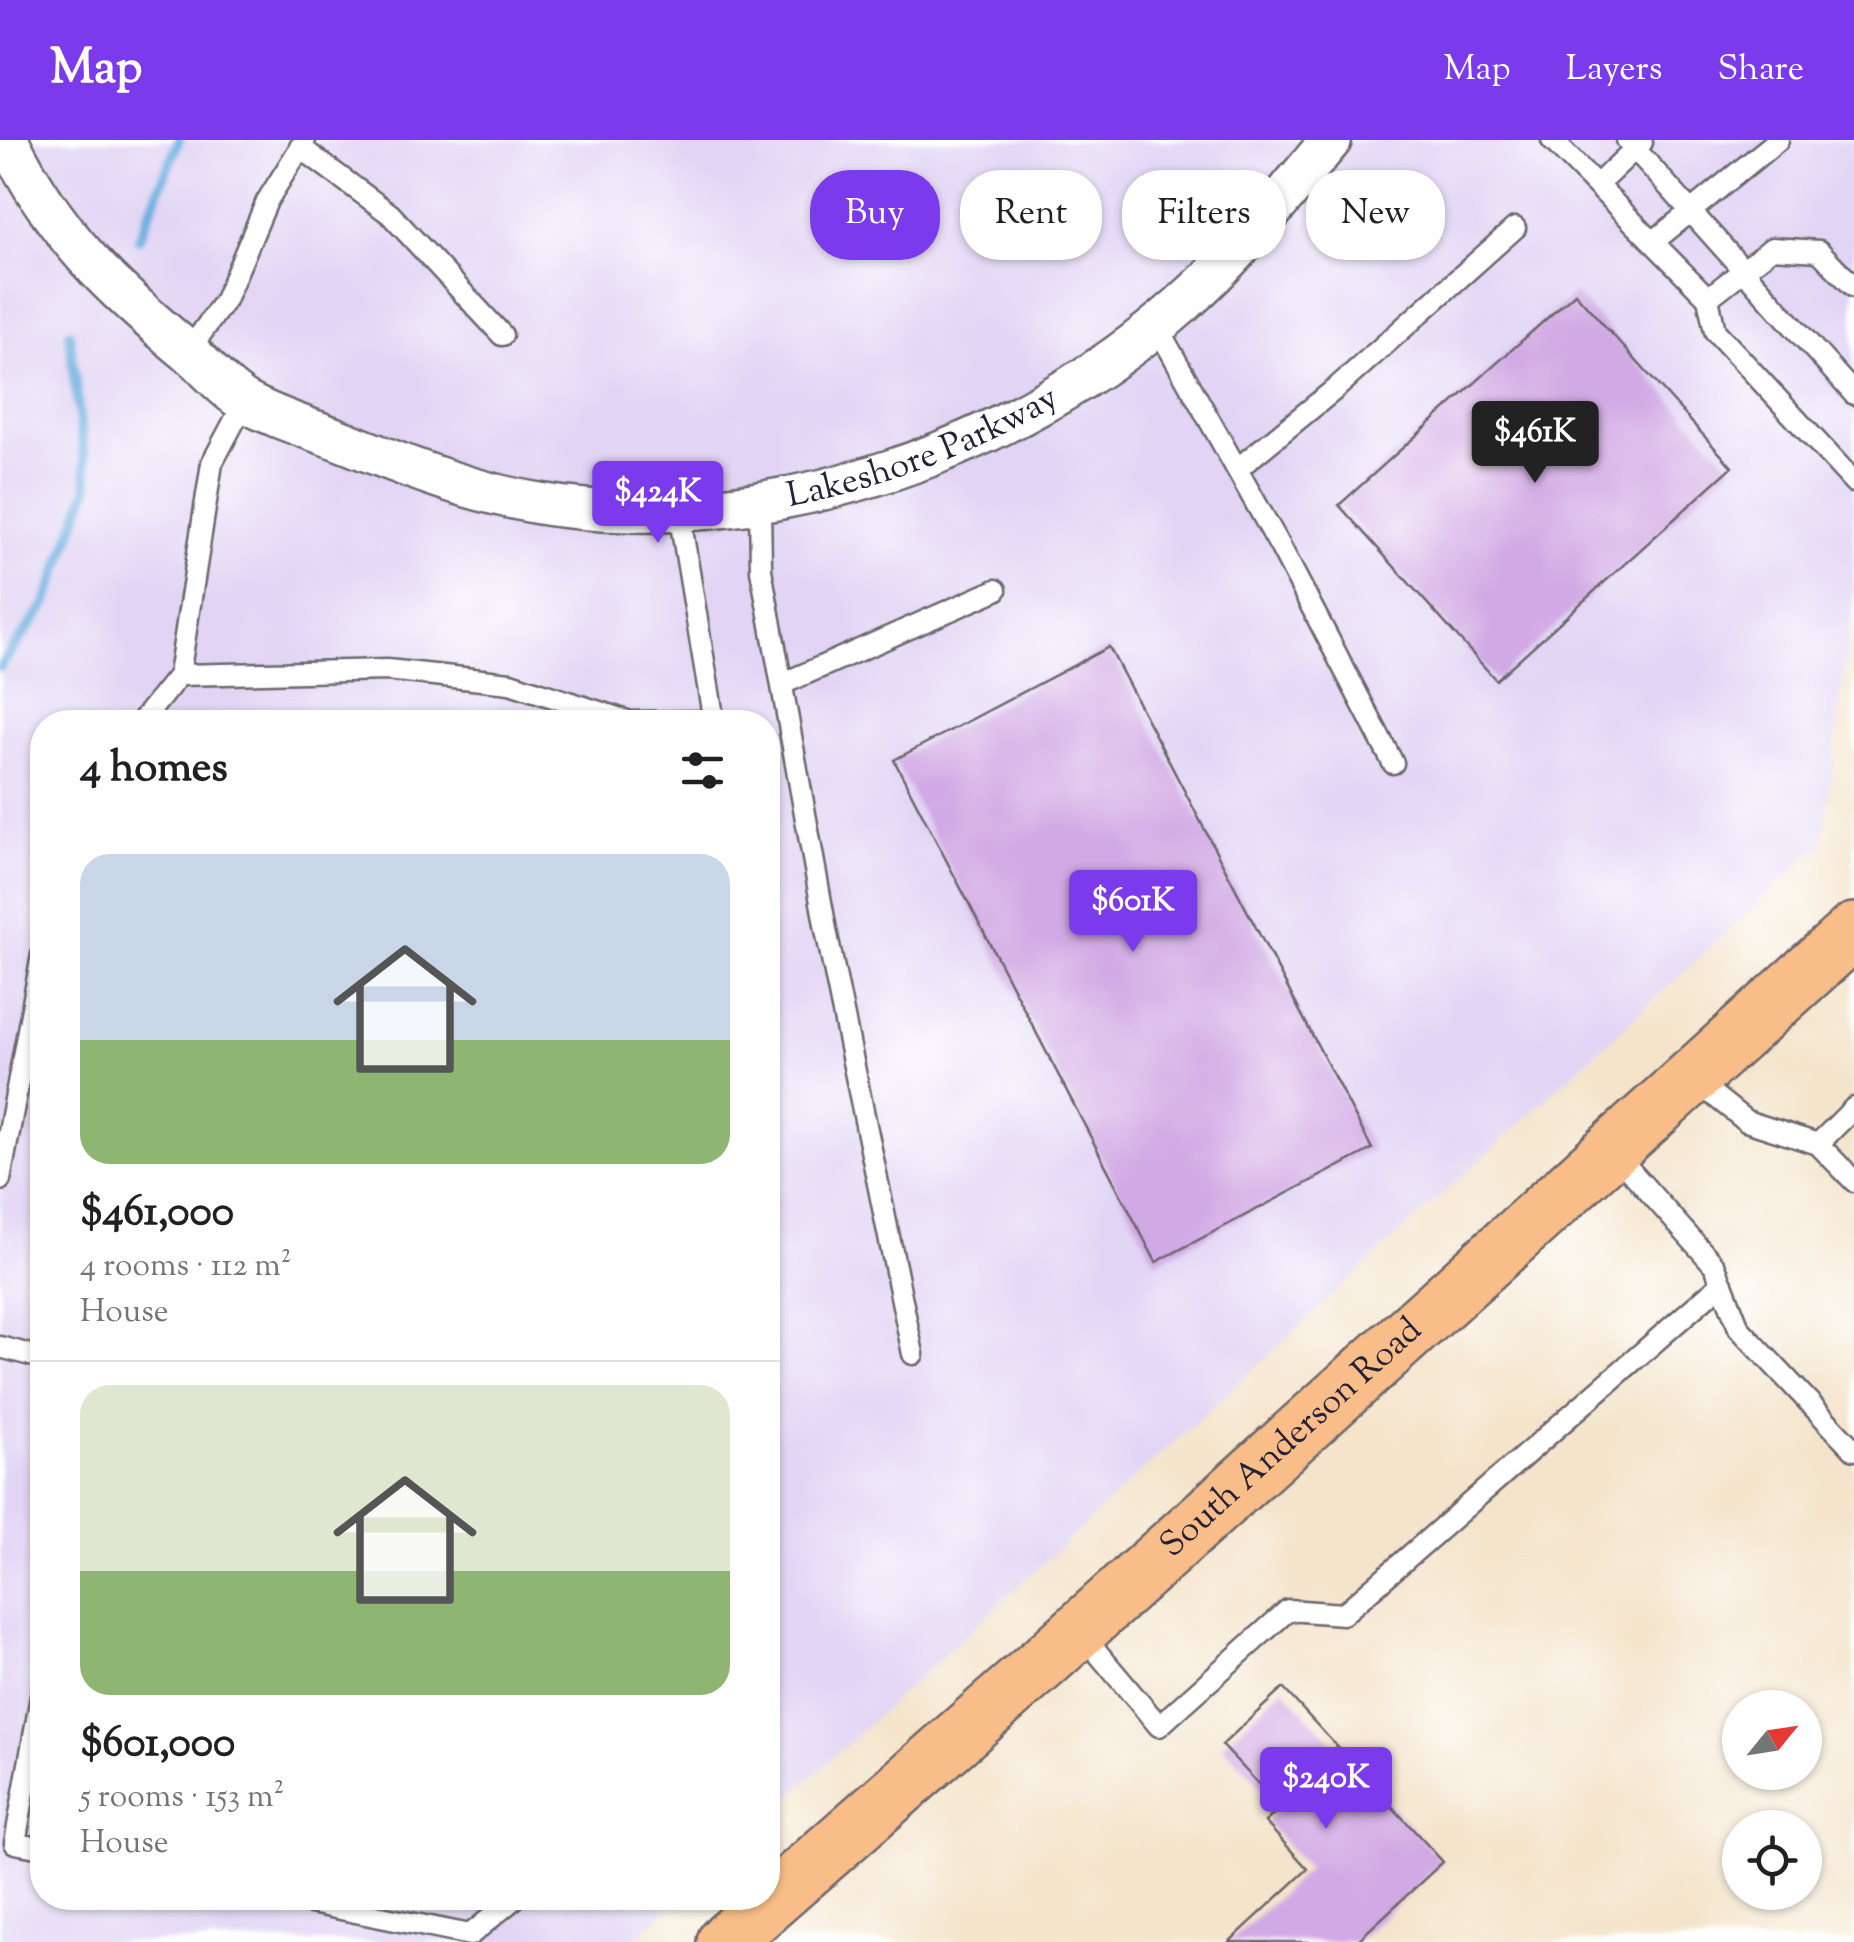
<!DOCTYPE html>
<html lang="en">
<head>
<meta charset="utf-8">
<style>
  :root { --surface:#fff; --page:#f2f2f2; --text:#202124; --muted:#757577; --line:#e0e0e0; --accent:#7c3aed }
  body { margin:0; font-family:"Sorts Mill Goudy",serif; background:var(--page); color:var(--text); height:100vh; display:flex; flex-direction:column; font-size:38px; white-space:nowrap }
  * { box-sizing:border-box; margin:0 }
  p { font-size:32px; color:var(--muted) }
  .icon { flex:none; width:55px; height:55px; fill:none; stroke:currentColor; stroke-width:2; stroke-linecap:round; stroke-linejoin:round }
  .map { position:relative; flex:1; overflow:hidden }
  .details { position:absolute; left:30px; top:570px; width:750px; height:1200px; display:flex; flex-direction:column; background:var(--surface); border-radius:40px; box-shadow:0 2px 8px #0004 }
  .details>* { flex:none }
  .banner { position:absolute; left:810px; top:30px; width:892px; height:90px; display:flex; gap:20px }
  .needle { width:65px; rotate:60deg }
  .tools { position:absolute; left:1722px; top:1550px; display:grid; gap:20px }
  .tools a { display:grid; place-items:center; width:100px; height:100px; border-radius:50%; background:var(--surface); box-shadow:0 2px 8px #0004; font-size:50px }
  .price { position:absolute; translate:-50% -85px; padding:0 22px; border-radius:10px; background:var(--accent); color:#fff; font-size:32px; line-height:65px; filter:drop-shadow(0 2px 5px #0008) }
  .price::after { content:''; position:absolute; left:50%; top:60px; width:30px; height:22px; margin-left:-15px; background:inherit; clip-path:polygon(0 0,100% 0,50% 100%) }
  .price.active { background:#222; color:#fff }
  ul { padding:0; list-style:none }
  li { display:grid; align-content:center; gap:20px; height:530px; padding:0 50px }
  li+li { border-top:2px solid var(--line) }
  li span { display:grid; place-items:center; height:310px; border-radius:30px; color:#555 }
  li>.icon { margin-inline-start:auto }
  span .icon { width:180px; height:180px; fill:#fffc; stroke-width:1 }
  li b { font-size:42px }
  h2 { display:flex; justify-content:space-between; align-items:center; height:120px; padding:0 50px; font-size:42px }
  .chip { padding:0 35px; border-radius:40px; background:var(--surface); box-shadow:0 2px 8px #0004; font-size:35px; line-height:90px }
  .chip.active { background:var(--accent); color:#fff }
  header { display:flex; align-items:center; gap:60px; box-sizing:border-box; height:140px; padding:0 50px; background:var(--accent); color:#fff }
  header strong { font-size:48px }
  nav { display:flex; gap:55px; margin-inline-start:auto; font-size:35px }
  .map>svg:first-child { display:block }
  .built { fill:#e1d4f4 }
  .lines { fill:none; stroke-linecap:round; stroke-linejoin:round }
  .stream { stroke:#69aedf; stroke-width:10 }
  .building { fill:#d1a9e4 }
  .lane-casing { stroke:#6c666d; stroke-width:25 }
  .street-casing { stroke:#6c666d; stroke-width:45 }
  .primary-casing { stroke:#6c666d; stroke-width:60 }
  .lane { stroke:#fff; stroke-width:20 }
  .street { stroke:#fff; stroke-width:40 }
  .primary { stroke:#f8bd89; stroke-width:55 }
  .labels { text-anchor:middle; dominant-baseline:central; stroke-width:8; stroke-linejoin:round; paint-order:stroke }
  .street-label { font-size:35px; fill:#22223b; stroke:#fff }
</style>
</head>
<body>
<header>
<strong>Map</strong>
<nav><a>Map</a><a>Layers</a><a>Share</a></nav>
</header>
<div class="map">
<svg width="1854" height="1802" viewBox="0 0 1854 1802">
  <rect width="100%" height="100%" fill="#fff"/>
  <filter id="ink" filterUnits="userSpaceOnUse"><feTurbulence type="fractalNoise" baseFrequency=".01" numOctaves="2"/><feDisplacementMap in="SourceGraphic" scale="20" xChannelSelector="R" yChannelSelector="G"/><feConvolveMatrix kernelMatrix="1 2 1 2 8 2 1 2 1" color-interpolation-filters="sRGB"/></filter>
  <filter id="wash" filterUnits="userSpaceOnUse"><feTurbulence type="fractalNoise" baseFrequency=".0048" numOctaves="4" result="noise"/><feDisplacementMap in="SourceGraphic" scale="40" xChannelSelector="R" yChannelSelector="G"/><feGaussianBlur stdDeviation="2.25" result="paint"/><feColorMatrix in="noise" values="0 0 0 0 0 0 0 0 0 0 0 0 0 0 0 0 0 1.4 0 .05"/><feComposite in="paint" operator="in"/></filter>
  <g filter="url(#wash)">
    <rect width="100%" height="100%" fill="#f4e4cb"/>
    <!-- built -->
    <path class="built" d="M0 0H1854V454L1823 703 768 1677V582H42V1758H680L631 1802H0Z"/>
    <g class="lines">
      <!-- stream -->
      <path class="stream" d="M139 99 179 0
        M0 527 46 464 88 348 69 193"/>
    </g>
    <g id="blocks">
      <!-- building -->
      <path class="building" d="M1575 153 1732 327 1496 540 1339 365Z
        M1109 507 1372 1009 1156 1122 894 620Z
        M1283 1548 1443 1722 1356 1802H1229L1308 1729 1265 1682 1281 1668 1222 1605Z"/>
    </g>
  </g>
  <g filter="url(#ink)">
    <use href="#blocks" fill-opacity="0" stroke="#6c666d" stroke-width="2.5"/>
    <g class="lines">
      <defs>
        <path id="lane" d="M1552 0 1708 158 1715 191 1854 342
          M1627 0 1854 254
          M300 7 390 74 502 195
          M1597 45 1642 2
          M1653 102 1778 0
          M1708 158 1772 108 1819 111 1854 147
          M1156 185 1281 408 1393 623
          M188 212 225 160 267 61 305 0
          M1237 329 1334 250 1515 88
          M760 363 761 430 826 790 913 1214
          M679 372 714 582
          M179 535 387 530 510 543 630 582 713 581
          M782 544 996 450
          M141 582 179 535 212 323 245 261
          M768 932V955
          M1692 938 1746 981 1818 1004 1854 1041
          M1818 1004 1854 968
          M1612 1010 1715 1126 1739 1188 1854 1310
          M0 1040 42 815
          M0 1207 42 1218
          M1081 1493 1159 1586 1288 1470 1343 1474 1722 1143
          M42 1551 15 1703 42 1708
          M286 1758 470 1795 515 1758"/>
        <g id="street">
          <path id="s1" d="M8 0C54 95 112 149 192 215 209 230 226 251 246 262 278 280 316 290 350 304 419 332 488 358 563 367 780 393 1018 309 1181 165 1237 116 1284 56 1331 0"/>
        </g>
        <g id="primary">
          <path id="s2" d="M725 1802 1045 1521 1854 791"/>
        </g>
      </defs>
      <!-- lane casing -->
      <use href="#lane" class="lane-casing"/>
      <!-- street casing -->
      <use href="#street" class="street-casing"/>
      <!-- primary casing -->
      <use href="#primary" class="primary-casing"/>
      <!-- lane -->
      <use href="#lane" class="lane"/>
      <!-- street -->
      <use href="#street" class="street"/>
      <!-- primary -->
      <use href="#primary" class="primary"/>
    </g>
  </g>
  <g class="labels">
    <!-- street labels -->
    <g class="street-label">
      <text stroke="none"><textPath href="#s1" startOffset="1062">Lakeshore Parkway</textPath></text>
      <text stroke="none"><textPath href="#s2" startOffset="758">South Anderson Road</textPath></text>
    </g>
  </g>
</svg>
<div class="tools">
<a><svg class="needle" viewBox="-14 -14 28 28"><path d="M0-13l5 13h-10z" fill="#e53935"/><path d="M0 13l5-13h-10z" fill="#757577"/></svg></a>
<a><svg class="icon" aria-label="locate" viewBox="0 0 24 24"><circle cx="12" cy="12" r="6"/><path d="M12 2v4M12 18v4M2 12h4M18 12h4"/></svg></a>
</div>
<b class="price active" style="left:1535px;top:346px">$461K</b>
<b class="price" style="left:658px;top:406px">$424K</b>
<b class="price" style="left:1133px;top:815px">$601K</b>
<b class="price" style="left:1326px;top:1692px">$240K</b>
<div class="banner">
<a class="chip active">Buy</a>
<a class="chip">Rent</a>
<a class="chip">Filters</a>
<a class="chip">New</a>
</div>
<section class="details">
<h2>4 homes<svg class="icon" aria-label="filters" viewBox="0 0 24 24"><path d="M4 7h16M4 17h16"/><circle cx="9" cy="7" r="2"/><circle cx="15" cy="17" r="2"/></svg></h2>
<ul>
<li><span style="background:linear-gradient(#c9d6e8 60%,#8fb573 0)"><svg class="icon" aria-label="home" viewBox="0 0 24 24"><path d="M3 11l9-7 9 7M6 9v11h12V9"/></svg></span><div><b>$461,000</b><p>4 rooms · 112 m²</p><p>House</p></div></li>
<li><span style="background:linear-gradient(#dfe7d0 60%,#8fb573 0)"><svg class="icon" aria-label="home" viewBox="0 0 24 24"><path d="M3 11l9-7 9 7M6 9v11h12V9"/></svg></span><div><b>$601,000</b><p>5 rooms · 153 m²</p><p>House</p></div></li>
</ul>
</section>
</div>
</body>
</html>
